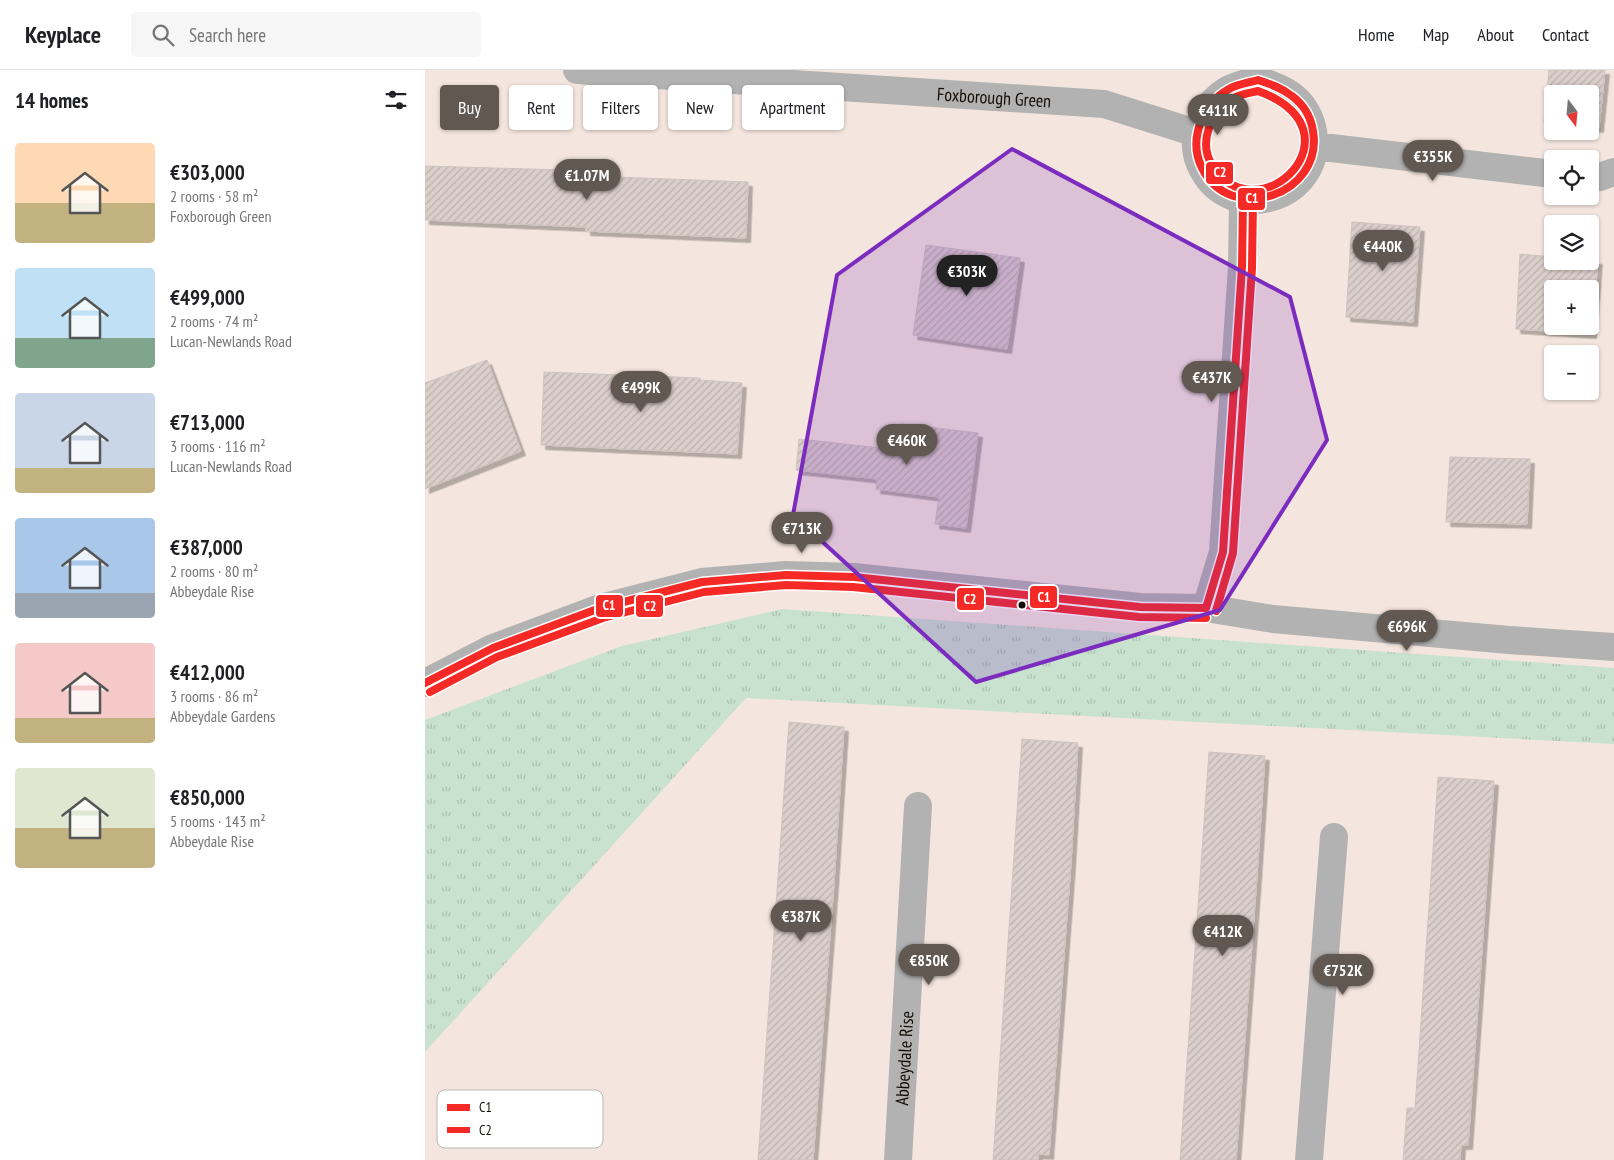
<!DOCTYPE html>
<html lang="en">
<head>
<meta charset="utf-8">
<style>
  :root { --surface:#fff; --page:#f6f6f6; --text:#202124; --muted:#757577; --line:#e0e0e0; --accent:#625852 }
  body { margin:0; font-family:"PT Sans Narrow",sans-serif; background:var(--page); color:var(--text); height:100vh; display:flex; flex-direction:column; font-size:19px; white-space:nowrap }
  * { box-sizing:border-box; margin:0 }
  p { font-size:16px; color:var(--muted) }
  .icon { flex:none; width:28px; height:28px; fill:none; stroke:currentColor; stroke-width:2; stroke-linecap:round; stroke-linejoin:round }
  .map { position:relative; flex:1; overflow:hidden }
  .side { display:flex; flex-direction:column; background:var(--surface); width:425px }
  .side>* { flex:none }
  .guide { position:absolute; left:15px; top:15px; width:475px; height:45px; display:flex; gap:10px }
  .needle { width:32px; rotate:164deg }
  .fabs { position:absolute; left:1119px; top:15px; display:grid; gap:10px }
  .fabs a { display:grid; place-items:center; width:55px; height:55px; border-radius:5px; background:var(--surface); box-shadow:0 1px 4px #0004; font-size:25px }
  .price { position:absolute; translate:-50% -42px; padding:0 11px; border-radius:18px; background:var(--accent); color:#fff; font-size:16px; line-height:32px; filter:drop-shadow(0 1px 2px #0008) }
  .price::after { content:''; position:absolute; left:50%; top:30px; width:15px; height:11px; margin-left:-8px; background:inherit; clip-path:polygon(0 0,100% 0,50% 100%) }
  .price.on { background:#222; color:#fff }
  ul { padding:0; list-style:none }
  li { display:flex; align-items:center; gap:15px; height:125px; padding:0 15px }
  li span { display:grid; place-items:center; flex:none; width:140px; height:100px; border-radius:5px; color:#555 }
  li>.icon { margin-inline-start:auto }
  span .icon { width:60px; height:60px; fill:#fffc; stroke-width:1 }
  li b { font-size:21px }
  h2 { display:flex; justify-content:space-between; align-items:center; height:60px; padding:0 15px; font-size:21px }
  .tag { padding:0 18px; border-radius:5px; background:var(--surface); box-shadow:0 1px 4px #0004; font-size:18px; line-height:45px }
  .tag.on { background:var(--accent); color:#fff }
  header { display:flex; align-items:center; gap:30px; box-sizing:border-box; height:70px; padding:0 25px; background:var(--surface); border-bottom:1px solid var(--line) }
  header strong { font-size:24px }
  nav { display:flex; gap:28px; margin-inline-start:auto; font-size:18px }
  .search { width:350px; height:45px; background:var(--page); display:flex; align-items:center; gap:12px; box-sizing:border-box; padding:0 18px; border-radius:5px; color:var(--muted); font-size:19px }
  main { display:flex; flex:1; min-height:0 }
  .map>svg:first-child { display:block }
  .grass { fill:url(#grass-tufts) }
  .building { fill:url(#building-hatch); stroke:#cfc3bf; fill-rule:evenodd; filter:url(#shadow) }
  .lines { fill:none; stroke-linecap:round; stroke-linejoin:round }
  .minor { stroke:#b1b2b1; stroke-width:28 }
  .bus-1-casing { stroke:#fff; stroke-width:11 }
  .bus-2-casing { stroke:#fff; stroke-width:11 }
  .bus-1 { stroke:#f52a26; stroke-width:8 }
  .bus-2 { stroke:#f52a26; stroke-width:8 }
  .marked { fill:#7b2cbf; fill-opacity:0.2; stroke:#7b2cbf; stroke-width:4; stroke-linejoin:round }
  .bus-dot { fill:#140c07; stroke:#fff; stroke-width:2 }
  .labels { text-anchor:middle; dominant-baseline:central; stroke-width:4.5; stroke-linejoin:round; paint-order:stroke }
  .street-label { font-size:18px; fill:#140c07; stroke:#fff }
  .key { fill:#fff; stroke:#b8b6b5; stroke-width:1 }
  .key-label { font-size:14px; fill:#140c07 }
  .line-badge { stroke:#fff; stroke-width:2 }
  .badge-label { font-size:14px; text-anchor:middle; font-weight:bold; fill:#fff }
</style>
</head>
<body>
<header>
<strong>Keyplace</strong>
<div class="search"><svg class="icon" aria-label="search" viewBox="0 0 24 24"><circle cx="10" cy="10" r="6"/><path d="M15 15l6 6"/></svg>Search here</div>
<nav><a>Home</a><a>Map</a><a>About</a><a>Contact</a></nav>
</header>
<main>
<section class="side">
<h2>14 homes<svg class="icon" aria-label="filters" viewBox="0 0 24 24"><path d="M4 7h16M4 17h16"/><circle cx="9" cy="7" r="2"/><circle cx="15" cy="17" r="2"/></svg></h2>
<ul>
<li><span style="background:linear-gradient(#ffd9b3 60%,#c2b280 0)"><svg class="icon" aria-label="home" viewBox="0 0 24 24"><path d="M3 11l9-7 9 7M6 9v11h12V9"/></svg></span><div><b>€303,000</b><p>2 rooms · 58 m²</p><p>Foxborough Green</p></div></li>
<li><span style="background:linear-gradient(#bfe0f5 70%,#7fa58c 0)"><svg class="icon" aria-label="home" viewBox="0 0 24 24"><path d="M3 11l9-7 9 7M6 9v11h12V9"/></svg></span><div><b>€499,000</b><p>2 rooms · 74 m²</p><p>Lucan-Newlands Road</p></div></li>
<li><span style="background:linear-gradient(#c9d6e8 75%,#c2b280 0)"><svg class="icon" aria-label="home" viewBox="0 0 24 24"><path d="M3 11l9-7 9 7M6 9v11h12V9"/></svg></span><div><b>€713,000</b><p>3 rooms · 116 m²</p><p>Lucan-Newlands Road</p></div></li>
<li><span style="background:linear-gradient(#a9c7e8 75%,#9aa5b1 0)"><svg class="icon" aria-label="home" viewBox="0 0 24 24"><path d="M3 11l9-7 9 7M6 9v11h12V9"/></svg></span><div><b>€387,000</b><p>2 rooms · 80 m²</p><p>Abbeydale Rise</p></div></li>
<li><span style="background:linear-gradient(#f6c9c9 75%,#c2b280 0)"><svg class="icon" aria-label="home" viewBox="0 0 24 24"><path d="M3 11l9-7 9 7M6 9v11h12V9"/></svg></span><div><b>€412,000</b><p>3 rooms · 86 m²</p><p>Abbeydale Gardens</p></div></li>
<li><span style="background:linear-gradient(#dfe7d0 60%,#c2b280 0)"><svg class="icon" aria-label="home" viewBox="0 0 24 24"><path d="M3 11l9-7 9 7M6 9v11h12V9"/></svg></span><div><b>€850,000</b><p>5 rooms · 143 m²</p><p>Abbeydale Rise</p></div></li>
</ul>
</section>
<div class="map">
<svg width="1189" height="1090" viewBox="0 0 1189 1090">
  <defs>
    <pattern id="grass-tufts" width="24" height="20" patternUnits="userSpaceOnUse" patternTransform="scale(1.25)"><rect width="24" height="20" fill="#c9e1cf"/><path d="M3 7l-1-3M5 7V3M7 7l1-3M15 17l-1-3M17 17v-4M19 17l1-3" fill="none" stroke="#acc0b0"/></pattern>
    <pattern id="building-hatch" width="6" height="6" patternUnits="userSpaceOnUse" patternTransform="scale(1.25)"><rect width="6" height="6" fill="#dbcfcb"/><path d="M-1 1l2-2M0 6l6-6M5 7l2-2" fill="none" stroke="#bbb1ad"/></pattern>
    <filter id="shadow"><feDropShadow dx="4.5" dy="4.5" stdDeviation="0" flood-color="#0004"/></filter>
  </defs>
  <rect width="100%" height="100%" fill="#f4e6de"/>
  <!-- grass -->
  <path class="grass" d="M357 539 1189 598V674L321 628 0 982V650L197 576Z"/>
  <!-- building -->
  <path class="building" d="M1124 0H1180L1174 58 1165 57V24H1128V53L1119 52Z
    M0 96 139 100V105L323 112 321 168 161 161V157L0 150Z
    M927 152 995 157 988 252 921 247Z
    M501 175 595 188 582 279 488 265Z
    M1095 184 1128 187V191L1173 190 1167 264 1091 259ZM1128 219H1165V256H1128Z
    M62 290 96 381 0 419V313Z
    M119 302 275 308V310L317 313 312 384 116 375Z
    M476 354 553 363 541 458 510 454 514 427 451 419 452 409 371 400 374 369 474 380Z
    M1025 387 1105 389 1102 454 1021 452Z
    M364 652 419 657 409 813 388 1090H333Z
    M597 669 653 673 646 793 624 1085 613 1084V1090H568Z
    M784 682 840 686 832 806 811 1090H755Z
    M1013 707 1069 711 1043 1075H1036L1035 1090H978L982 1038H990Z"/>
  <g class="lines">
    <!-- minor -->
    <g class="minor">
      <path id="s1" d="M152 0 679 34 771 63"/>
      <path d="M833 10C846 15 860 19 871 29 882 39 888 54 889 69 892 130 807 154 778 100 762 72 775 38 801 21 810 15 823 13 833 10Z"/>
      <path d="M889 78H906L1128 104"/>
      <path d="M1165 106 1175 107 1189 102"/>
      <path d="M781 538 798 482 817 197 818 131"/>
      <path d="M0 613 68 578 175 538 277 512 361 505 429 507 715 537 781 538 848 549 1084 570 1189 577"/>
      <path id="s2" d="M473 1090 493 736"/>
      <path d="M884 1090 909 767"/>
    </g>
    <defs>
      <path id="bus-1" d="M833 10C845 14 857 18 867 26 879 35 886 48 888 61 899 125 805 156 777 98 763 70 777 34 804 19 813 14 823 13 833 10Z
        M781 538 798 482 817 197 818 131
        M0 613 68 578 175 538 277 512 361 505 429 507 715 537 781 538"/>
      <path id="bus-2" d="M833 21C942 61 833 168 787 95 773 72 786 42 807 29 815 24 824 23 833 21Z
        M791 541 808 483 827 198 828 131
        M5 622 72 587 178 548 279 522 361 515 428 517 714 547 781 548"/>
    </defs>
    <!-- bus-1 casing -->
    <use href="#bus-1" class="bus-1-casing"/>
    <!-- bus-2 casing -->
    <use href="#bus-2" class="bus-2-casing"/>
    <!-- bus-1 -->
    <use href="#bus-1" class="bus-1"/>
    <!-- bus-2 -->
    <use href="#bus-2" class="bus-2"/>
  </g>
  <!-- marked area -->
  <path class="marked" d="M587 79 865 227 902 370 795 540 551 612 368 445 412 205Z"/>
  <!-- markers -->
  <circle class="bus-dot" cx="597" cy="535" r="4.5"/>
  <g class="labels">
    <!-- street labels -->
    <g class="street-label">
      <text stroke="none"><textPath href="#s1" startOffset="418">Foxborough Green</textPath></text>
      <text stroke="none"><textPath href="#s2" startOffset="102">Abbeydale Rise</textPath></text>
    </g>
  </g>
  <!-- legend -->
  <rect x="12" y="1020" width="166" height="58" rx="8" class="key"/>
  <rect x="22" y="1034" width="23" height="7" fill="#f52a26"/>
  <rect x="22" y="1057" width="23" height="6" fill="#f52a26"/>
  <g class="key-label">
    <text x="54" y="1042">C1</text>
    <text x="54" y="1065">C2</text>
  </g>
  <g class="line-badge">
    <rect x="780" y="91" width="29" height="24" rx="5" fill="#f52a26"/>
    <rect x="812" y="117" width="29" height="24" rx="5" fill="#f52a26"/>
    <rect x="604" y="515" width="29" height="24" rx="5" fill="#f52a26"/>
    <rect x="531" y="517" width="29" height="24" rx="5" fill="#f52a26"/>
    <rect x="170" y="524" width="29" height="24" rx="5" fill="#f52a26"/>
    <rect x="210" y="524" width="29" height="24" rx="5" fill="#f52a26"/>
  </g>
  <g class="badge-label">
    <text x="795" y="107">C2</text>
    <text x="827" y="133">C1</text>
    <text x="619" y="532">C1</text>
    <text x="545" y="534">C2</text>
    <text x="184" y="540">C1</text>
    <text x="225" y="541">C2</text>
  </g>
</svg>
<div class="fabs">
<a><svg class="needle" viewBox="-14 -14 28 28"><path d="M0-13l5 13h-10z" fill="#e53935"/><path d="M0 13l5-13h-10z" fill="#757577"/></svg></a>
<a><svg class="icon" aria-label="locate" viewBox="0 0 24 24"><circle cx="12" cy="12" r="6"/><path d="M12 2v4M12 18v4M2 12h4M18 12h4"/></svg></a>
<a><svg class="icon" aria-label="layers" viewBox="0 0 24 24"><path d="M12 4l9 5-9 5-9-5zM3 14l9 5 9-5"/></svg></a>
<a>+</a>
<a>−</a>
</div>
<b class="price" style="left:793px;top:66px">€411K</b>
<b class="price" style="left:1008px;top:112px">€355K</b>
<b class="price" style="left:162px;top:131px">€1.07M</b>
<b class="price" style="left:958px;top:202px">€440K</b>
<b class="price on" style="left:542px;top:227px">€303K</b>
<b class="price" style="left:787px;top:333px">€437K</b>
<b class="price" style="left:216px;top:343px">€499K</b>
<b class="price" style="left:482px;top:396px">€460K</b>
<b class="price" style="left:377px;top:484px">€713K</b>
<b class="price" style="left:982px;top:582px">€696K</b>
<b class="price" style="left:376px;top:872px">€387K</b>
<b class="price" style="left:798px;top:887px">€412K</b>
<b class="price" style="left:504px;top:916px">€850K</b>
<b class="price" style="left:918px;top:926px">€752K</b>
<div class="guide">
<a class="tag on">Buy</a>
<a class="tag">Rent</a>
<a class="tag">Filters</a>
<a class="tag">New</a>
<a class="tag">Apartment</a>
</div>
</div>
</main>
</body>
</html>
